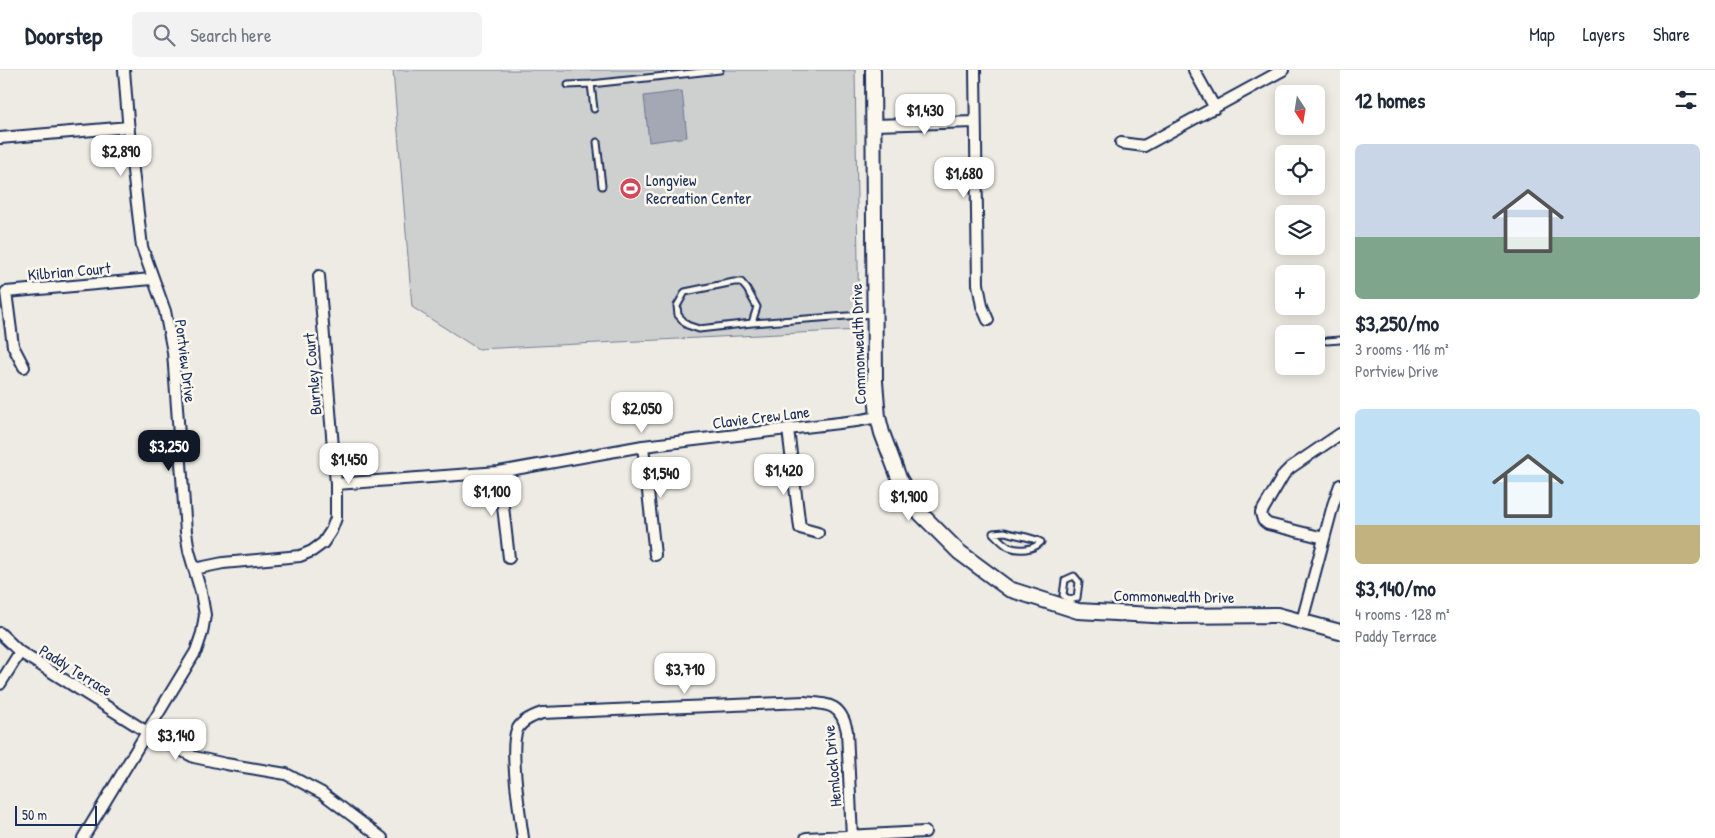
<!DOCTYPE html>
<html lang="en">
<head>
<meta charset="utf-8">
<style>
  :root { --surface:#fff; --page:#f2f2f3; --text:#1f2937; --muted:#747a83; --line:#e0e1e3; --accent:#111827 }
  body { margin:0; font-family:"Patrick Hand",sans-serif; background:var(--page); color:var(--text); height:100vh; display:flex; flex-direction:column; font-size:19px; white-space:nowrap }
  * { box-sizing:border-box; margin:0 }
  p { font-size:16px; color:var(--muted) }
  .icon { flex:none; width:28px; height:28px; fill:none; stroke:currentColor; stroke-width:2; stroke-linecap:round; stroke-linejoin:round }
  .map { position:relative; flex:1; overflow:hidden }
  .drawer { display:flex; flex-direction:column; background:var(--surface); width:375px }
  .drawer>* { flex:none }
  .needle { width:32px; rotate:168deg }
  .tools { position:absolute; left:1275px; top:15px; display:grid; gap:10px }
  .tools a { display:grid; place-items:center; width:50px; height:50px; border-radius:8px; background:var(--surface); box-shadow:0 2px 12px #0003; font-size:25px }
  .scale { position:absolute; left:15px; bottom:12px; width:82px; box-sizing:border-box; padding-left:5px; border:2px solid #1b2f5e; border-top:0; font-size:14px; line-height:18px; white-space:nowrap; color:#1b2f5e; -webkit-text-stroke:4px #fbf7ec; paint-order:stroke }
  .price { position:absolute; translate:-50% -42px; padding:0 11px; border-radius:10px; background:#fff; color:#222; font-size:16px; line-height:32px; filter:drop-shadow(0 1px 2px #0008) }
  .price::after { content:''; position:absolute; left:50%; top:30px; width:15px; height:11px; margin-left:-8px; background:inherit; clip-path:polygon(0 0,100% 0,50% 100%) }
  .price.active { background:var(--accent); color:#fff }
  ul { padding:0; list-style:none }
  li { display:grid; align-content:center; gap:10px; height:265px; padding:0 15px }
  li span { display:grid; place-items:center; height:155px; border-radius:8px; color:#555 }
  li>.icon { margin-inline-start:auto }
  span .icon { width:90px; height:90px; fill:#fffc; stroke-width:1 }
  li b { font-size:21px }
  h2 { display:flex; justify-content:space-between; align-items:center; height:60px; padding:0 15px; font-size:21px }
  header { display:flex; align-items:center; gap:30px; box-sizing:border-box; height:70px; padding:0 25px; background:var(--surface); border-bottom:1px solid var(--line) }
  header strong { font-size:24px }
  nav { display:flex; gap:28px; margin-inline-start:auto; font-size:18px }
  .search { width:350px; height:45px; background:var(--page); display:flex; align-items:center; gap:12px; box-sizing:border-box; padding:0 18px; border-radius:8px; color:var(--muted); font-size:19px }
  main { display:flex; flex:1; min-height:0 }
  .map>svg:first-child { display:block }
  .green { fill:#cecfcf; stroke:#747f96 }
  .water { fill:#a3a8b4; stroke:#6d7892 }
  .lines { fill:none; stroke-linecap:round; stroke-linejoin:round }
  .lane-casing { stroke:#1b2f5e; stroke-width:9 }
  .street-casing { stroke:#1b2f5e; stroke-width:14 }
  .secondary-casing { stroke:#1b2f5e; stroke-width:18 }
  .lane { stroke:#fbf7ec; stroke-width:5 }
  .street { stroke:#fbf7ec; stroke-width:10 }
  .secondary { stroke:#fbf7ec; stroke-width:14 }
  .labels { text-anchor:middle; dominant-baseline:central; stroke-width:5; stroke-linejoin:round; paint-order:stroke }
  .poi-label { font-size:16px; fill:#1b2f5e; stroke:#fbf7ec; text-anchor:start }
  .street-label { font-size:16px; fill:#1b2f5e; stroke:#fbf7ec }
</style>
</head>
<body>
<header>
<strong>Doorstep</strong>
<div class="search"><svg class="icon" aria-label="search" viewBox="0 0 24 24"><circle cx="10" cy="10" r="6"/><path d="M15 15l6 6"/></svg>Search here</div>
<nav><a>Map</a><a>Layers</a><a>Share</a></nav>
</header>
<main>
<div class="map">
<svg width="1340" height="768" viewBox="0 0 1340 768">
  <rect width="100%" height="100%" fill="#eeebe4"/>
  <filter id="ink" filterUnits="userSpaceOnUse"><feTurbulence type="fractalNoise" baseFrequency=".02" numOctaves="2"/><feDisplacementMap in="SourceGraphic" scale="10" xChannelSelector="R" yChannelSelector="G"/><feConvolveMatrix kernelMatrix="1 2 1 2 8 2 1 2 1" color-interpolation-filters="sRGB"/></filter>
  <g filter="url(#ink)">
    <!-- green -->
    <path class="green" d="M393 0H855L859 260 478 279 412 237Z"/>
    <!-- water -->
    <path class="water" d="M682 21 687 67 649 72 644 26Z"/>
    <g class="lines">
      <defs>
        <path id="lane" d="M568 15 591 14
          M594 39 591 14 720 0
          M597 72 602 116
          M734 212H741L747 219 757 237 752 253 699 259 687 255 678 245 677 236 685 222Z
          M752 253 874 244
          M1327 271 1340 270
          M1005 462C1017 466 1029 466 1041 472 1033 480 1019 481 1009 477 1003 474 997 467 993 463Z
          M1074 506 1079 512 1077 528 1070 530 1063 525 1065 510Z"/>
        <path id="street" d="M975 0 978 214 982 236 988 250
          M1194 0 1215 38
          M874 55 975 52
          M0 68 129 57
          M1121 73 1144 76 1283 0
          M24 297 13 276 6 222 152 209
          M788 359 800 458 818 463
          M643 376 655 485
          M499 402 509 488
          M336 414 499 402 643 376 856 351 878 347
          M1324 468 1268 454 1263 450 1261 443 1284 404 1290 398 1340 364
          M194 499 223 493 300 486 312 481 323 473 331 461 336 448V414L319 206
          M1302 551 1333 435 1340 415
          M0 563 20 582 147 662 194 687 226 694 286 704 322 723 382 768
          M0 614 20 582
          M83 768 196 581 202 563 205 545 201 522 189 481 186 462 173 282 165 241 142 177 130 75 124 0
          M523 768C520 745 509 679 517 660 521 651 533 646 542 643L804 632C828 634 841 633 847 661L852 768
          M806 768 925 762"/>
        <path id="secondary" d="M873 0 875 312 878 347 882 363 899 408 919 442 959 482 1009 519 1078 541 1171 546 1277 545 1340 562"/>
      </defs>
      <!-- lane casing -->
      <use href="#lane" class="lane-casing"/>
      <!-- street casing -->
      <use href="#street" class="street-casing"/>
      <!-- secondary casing -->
      <use href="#secondary" class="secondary-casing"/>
      <!-- lane -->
      <use href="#lane" class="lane"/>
      <!-- street -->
      <use href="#street" class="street"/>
      <!-- secondary -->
      <use href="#secondary" class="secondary"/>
    </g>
  </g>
  <!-- icons -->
  <defs>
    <symbol id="stadium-disc" viewBox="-11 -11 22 22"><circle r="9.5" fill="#d1495b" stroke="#fbf7ec"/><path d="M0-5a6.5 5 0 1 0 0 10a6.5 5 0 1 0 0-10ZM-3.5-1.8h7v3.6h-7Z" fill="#fff"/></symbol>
  </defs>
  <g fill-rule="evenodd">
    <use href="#stadium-disc" x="618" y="106" width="25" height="25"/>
  </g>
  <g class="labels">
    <!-- poi labels -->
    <g class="poi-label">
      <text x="646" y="110">Longview<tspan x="646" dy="18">Recreation Center</tspan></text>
    </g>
    <!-- street labels -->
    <g class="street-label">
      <text transform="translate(69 201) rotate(-5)">Kilbrian Court</text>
      <text transform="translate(858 274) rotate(-92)">Commonwealth Drive</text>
      <text transform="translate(186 291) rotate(83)">Portview Drive</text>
      <text transform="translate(312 304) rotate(-95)">Burnley Court</text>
      <text transform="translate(761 347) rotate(-7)">Clavie Crew Lane</text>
      <text transform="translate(1174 526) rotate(1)">Commonwealth Drive</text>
      <text transform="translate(76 600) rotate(32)">Paddy Terrace</text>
      <text transform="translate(832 696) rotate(-95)">Hemlock Drive</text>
    </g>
  </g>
</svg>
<div class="tools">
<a><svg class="needle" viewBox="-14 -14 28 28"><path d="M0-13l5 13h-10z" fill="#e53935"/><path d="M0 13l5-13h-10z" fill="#747a83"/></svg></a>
<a><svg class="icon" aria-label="locate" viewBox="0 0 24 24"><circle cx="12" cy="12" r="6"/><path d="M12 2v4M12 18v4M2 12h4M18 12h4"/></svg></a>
<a><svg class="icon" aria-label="layers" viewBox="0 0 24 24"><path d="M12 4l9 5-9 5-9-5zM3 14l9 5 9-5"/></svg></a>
<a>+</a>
<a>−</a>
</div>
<div class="scale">50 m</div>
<b class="price" style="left:925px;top:66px">$1,430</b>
<b class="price" style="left:121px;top:107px">$2,890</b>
<b class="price" style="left:964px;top:129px">$1,680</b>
<b class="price" style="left:642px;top:364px">$2,050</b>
<b class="price active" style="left:169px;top:402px">$3,250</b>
<b class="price" style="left:349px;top:415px">$1,450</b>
<b class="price" style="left:784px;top:426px">$1,420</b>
<b class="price" style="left:661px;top:429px">$1,540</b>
<b class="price" style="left:492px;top:447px">$1,100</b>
<b class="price" style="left:909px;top:452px">$1,900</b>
<b class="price" style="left:685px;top:625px">$3,710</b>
<b class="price" style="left:176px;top:691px">$3,140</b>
</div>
<section class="drawer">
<h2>12 homes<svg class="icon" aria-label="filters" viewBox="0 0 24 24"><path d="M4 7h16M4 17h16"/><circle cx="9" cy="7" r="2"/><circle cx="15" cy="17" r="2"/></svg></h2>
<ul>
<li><span style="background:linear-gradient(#c9d6e8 60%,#7fa58c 0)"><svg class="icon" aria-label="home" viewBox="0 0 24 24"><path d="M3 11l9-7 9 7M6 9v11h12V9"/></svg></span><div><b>$3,250/mo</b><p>3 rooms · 116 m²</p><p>Portview Drive</p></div></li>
<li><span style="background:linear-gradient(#bfe0f5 75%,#c2b280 0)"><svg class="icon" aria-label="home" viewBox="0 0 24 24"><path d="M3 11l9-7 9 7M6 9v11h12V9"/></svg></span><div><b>$3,140/mo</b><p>4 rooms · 128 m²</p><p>Paddy Terrace</p></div></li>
</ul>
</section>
</main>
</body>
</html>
